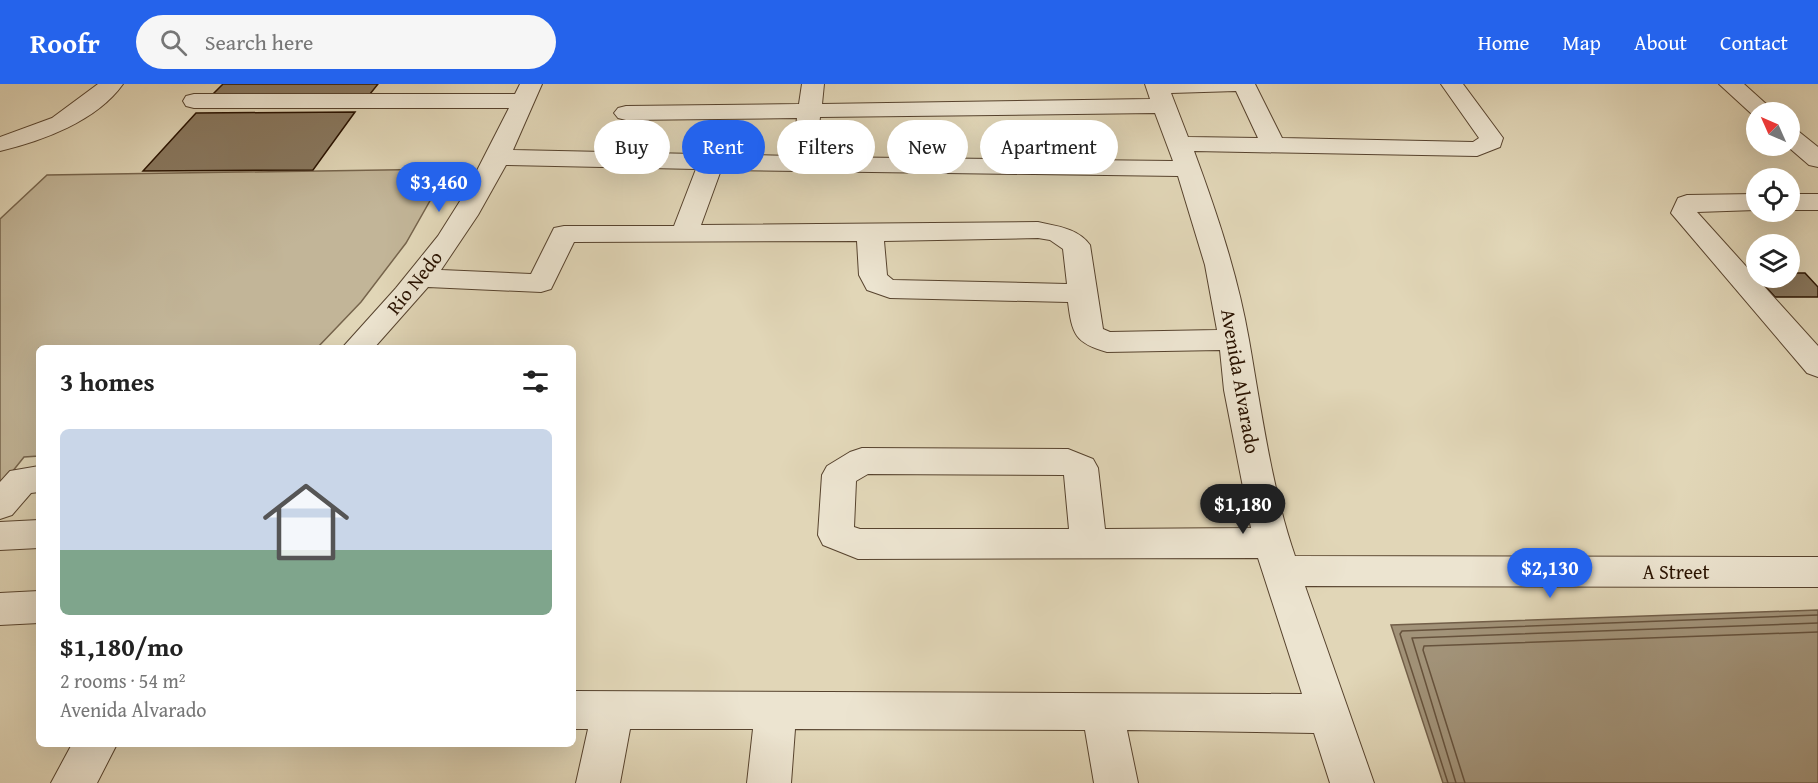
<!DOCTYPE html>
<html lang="en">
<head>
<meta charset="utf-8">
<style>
  :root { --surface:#fff; --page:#f6f6f6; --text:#222; --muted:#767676; --accent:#2563eb }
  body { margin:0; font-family:"Gentium Book Plus",serif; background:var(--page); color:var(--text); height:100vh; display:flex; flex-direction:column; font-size:22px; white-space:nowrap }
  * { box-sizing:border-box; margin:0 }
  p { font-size:20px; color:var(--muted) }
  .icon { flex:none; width:33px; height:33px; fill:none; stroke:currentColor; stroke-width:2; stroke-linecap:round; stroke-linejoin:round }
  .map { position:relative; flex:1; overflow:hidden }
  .side { position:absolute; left:36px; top:261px; width:540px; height:402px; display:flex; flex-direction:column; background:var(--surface); border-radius:9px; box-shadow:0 6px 24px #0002 }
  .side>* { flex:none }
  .top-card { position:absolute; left:594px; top:36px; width:570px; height:54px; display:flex; gap:12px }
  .needle { width:39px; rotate:315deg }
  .buttons { position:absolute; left:1746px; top:18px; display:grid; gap:12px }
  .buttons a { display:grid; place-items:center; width:54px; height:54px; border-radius:50%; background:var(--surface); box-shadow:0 6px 24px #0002; font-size:30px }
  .price { position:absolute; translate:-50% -51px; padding:0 14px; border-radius:21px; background:var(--accent); color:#fff; font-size:20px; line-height:39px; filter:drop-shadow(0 2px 3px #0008) }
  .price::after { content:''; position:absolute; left:50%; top:36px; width:18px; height:14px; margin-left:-9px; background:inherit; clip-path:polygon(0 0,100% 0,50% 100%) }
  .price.current { background:#222; color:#fff }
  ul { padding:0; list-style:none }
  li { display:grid; align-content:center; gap:12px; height:318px; padding:0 24px }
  li span { display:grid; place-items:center; height:186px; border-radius:9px; color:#555 }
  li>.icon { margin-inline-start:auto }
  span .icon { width:108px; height:108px; fill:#fffc; stroke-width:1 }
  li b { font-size:26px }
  h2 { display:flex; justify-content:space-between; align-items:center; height:72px; padding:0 24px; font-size:26px }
  .tag { padding:0 21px; border-radius:27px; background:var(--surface); box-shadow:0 6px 24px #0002; font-size:21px; line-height:54px }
  .tag.current { background:var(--accent); color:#fff }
  header { display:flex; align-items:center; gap:36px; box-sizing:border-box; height:84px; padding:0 30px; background:var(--accent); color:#fff }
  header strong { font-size:28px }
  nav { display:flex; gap:33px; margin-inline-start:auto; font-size:21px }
  .search { width:420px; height:54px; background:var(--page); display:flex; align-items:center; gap:15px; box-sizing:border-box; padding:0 21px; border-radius:33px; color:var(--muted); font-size:22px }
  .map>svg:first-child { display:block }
  .green { fill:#c2b598; stroke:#76644c; stroke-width:1.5 }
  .water { fill:#a29379; stroke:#725f49; stroke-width:1.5 }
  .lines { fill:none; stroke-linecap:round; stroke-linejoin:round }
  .shore { stroke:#66523c; stroke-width:1.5 }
  .building { fill:#89785f; stroke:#291200; stroke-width:1.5 }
  .minor-casing { stroke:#57432e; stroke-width:2 }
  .minor { fill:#ece4d0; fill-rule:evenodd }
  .labels { text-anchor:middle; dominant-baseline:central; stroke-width:5; stroke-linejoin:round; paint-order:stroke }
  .street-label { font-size:20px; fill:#291200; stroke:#ece4d0 }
</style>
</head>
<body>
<header>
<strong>Roofr</strong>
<div class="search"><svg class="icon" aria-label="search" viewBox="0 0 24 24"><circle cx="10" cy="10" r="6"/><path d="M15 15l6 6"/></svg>Search here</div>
<nav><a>Home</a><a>Map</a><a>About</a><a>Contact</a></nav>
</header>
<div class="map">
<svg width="1818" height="699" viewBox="0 0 1818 699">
  <rect width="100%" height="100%" fill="#e1d6b7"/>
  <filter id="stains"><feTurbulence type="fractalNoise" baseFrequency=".00333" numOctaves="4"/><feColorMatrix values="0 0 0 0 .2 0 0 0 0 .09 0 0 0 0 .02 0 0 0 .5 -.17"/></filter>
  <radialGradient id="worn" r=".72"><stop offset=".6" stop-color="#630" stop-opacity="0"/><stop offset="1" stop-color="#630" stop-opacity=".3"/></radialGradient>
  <!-- green -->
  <path class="green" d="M448 85 406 159 361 218 317 264H39V372L24 373 0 403V135L47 91Z"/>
  <!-- water -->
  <path class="water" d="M1818 526V699H1443L1391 541Z"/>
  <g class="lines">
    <!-- shore -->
    <path class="shore" d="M1448 699 1400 550 1402 547 1818 531
      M1456 699 1412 554 1818 539
      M1465 699 1423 566 1424 562 1818 548"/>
  </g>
  <!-- building -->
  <path class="building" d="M223 0H378L370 10H213Z
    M355 28 313 86 143 87 196 29Z
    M1790 189H1805L1818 203V213H1775L1758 194H1790Z"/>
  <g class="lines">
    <defs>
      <path id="minor" d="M98 0H123C97 37 42 57 0 67V53L52 34Z
        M520 0H542L513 66 792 72 797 34 626 36 618 34 614 29 618 24 626 22 799 20 802 0H824L822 20 1150 15 1145 0H1255L1282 54 1473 58 1479 54 1441 0H1463L1503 54 1500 63 1477 72 1194 67C1217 129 1238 192 1249 256 1261 325 1272 406 1295 472L1818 473V503L1305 502 1374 699H1330L1314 649 1127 646 1138 699H1094L1085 646 795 645 791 699H747L753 645H630L620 699H576L588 645H573V607L1302 610 1258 474 858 475 823 461 818 451 822 391 827 382 850 368 862 364 1068 365 1093 375 1098 384 1105 445 1251 444 1224 306 1220 266 1107 268C1075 259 1072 250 1068 218L890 214 867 206 859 191 857 157 574 158 551 205 541 208 428 203 374 264H342L396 204 438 152 467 106 509 24H194L186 22 183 17 186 12 194 10H515ZM1236 7 1258 54 1188 53 1171 9ZM1155 29 1173 77 816 73 820 33ZM506 81 696 85 674 142H564L554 144 531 190 441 186 478 131ZM721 86 1178 92 1205 181 1217 246 1110 248 1103 245 1090 161C1078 144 1056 142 1038 138L701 141ZM1038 154 1050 156 1063 165 1067 200 893 196 887 191 884 157ZM868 390 1064 391 1069 445H860L854 443 856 397Z
        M1719 0H1744L1775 28H1756L1755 33Z
        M1790 45 1798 47 1818 63V83L1809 81 1787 62H1790Z
        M1756 110V126L1697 128 1818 262V293L1807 289 1671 129 1678 114 1687 111Z
        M1790 110H1818V126H1790Z
        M39 382V408L31 409 12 431 0 435V398L10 387Z
        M39 436V464L0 466V438Z
        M39 507V539L0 541V509Z
        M72 660H117L97 699H51Z"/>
    </defs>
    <!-- minor casing -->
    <use href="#minor" class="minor-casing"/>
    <!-- minor -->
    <use href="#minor" class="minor"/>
  </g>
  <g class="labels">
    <!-- street labels -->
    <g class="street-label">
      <text transform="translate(414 198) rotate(-51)">Rio Nedo</text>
      <text transform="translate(1241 297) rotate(80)">Avenida Alvarado</text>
      <text x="1676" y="487">A Street</text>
    </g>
  </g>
  <rect width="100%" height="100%" filter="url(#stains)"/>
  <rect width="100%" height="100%" fill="url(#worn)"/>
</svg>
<div class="buttons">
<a><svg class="needle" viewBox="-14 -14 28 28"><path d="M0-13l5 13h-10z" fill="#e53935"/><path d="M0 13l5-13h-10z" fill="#767676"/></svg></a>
<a><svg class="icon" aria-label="locate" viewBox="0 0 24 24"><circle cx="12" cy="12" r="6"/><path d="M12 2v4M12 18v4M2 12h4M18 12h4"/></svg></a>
<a><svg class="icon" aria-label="layers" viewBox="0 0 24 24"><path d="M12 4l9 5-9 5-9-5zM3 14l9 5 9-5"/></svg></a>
</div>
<b class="price" style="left:439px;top:129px">$3,460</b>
<b class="price current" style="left:1243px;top:451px">$1,180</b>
<b class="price" style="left:1550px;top:515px">$2,130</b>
<div class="top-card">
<a class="tag">Buy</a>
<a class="tag current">Rent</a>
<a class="tag">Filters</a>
<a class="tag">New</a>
<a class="tag">Apartment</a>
</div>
<section class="side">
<h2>3 homes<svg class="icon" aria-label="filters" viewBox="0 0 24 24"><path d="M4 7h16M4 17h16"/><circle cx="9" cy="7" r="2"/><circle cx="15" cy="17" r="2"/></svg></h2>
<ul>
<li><span style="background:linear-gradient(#c9d6e8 65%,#7fa58c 0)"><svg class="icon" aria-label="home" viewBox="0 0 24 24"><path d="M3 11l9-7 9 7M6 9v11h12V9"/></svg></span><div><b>$1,180/mo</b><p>2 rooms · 54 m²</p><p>Avenida Alvarado</p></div></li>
</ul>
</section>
</div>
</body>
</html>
